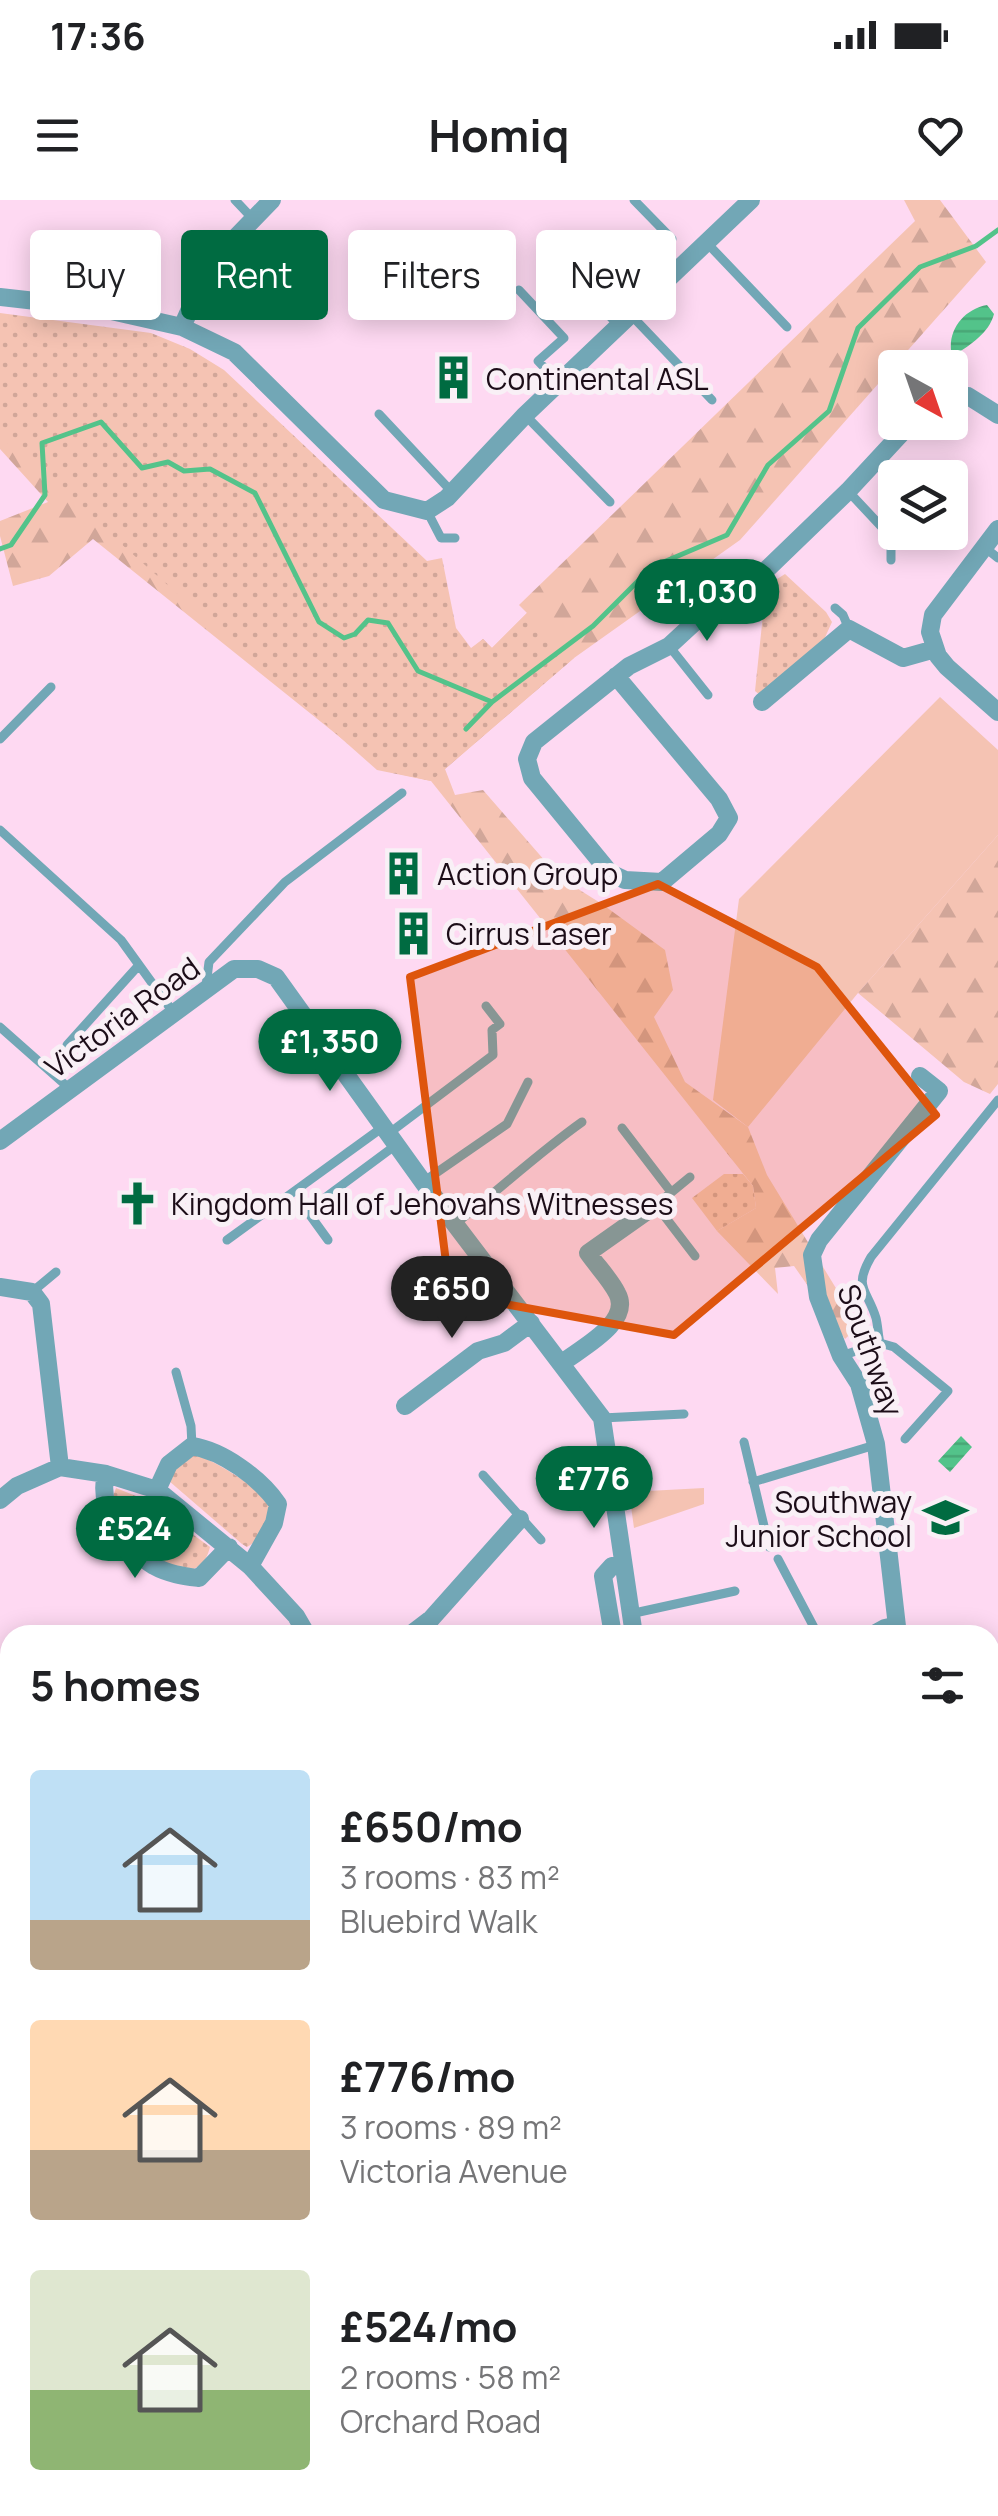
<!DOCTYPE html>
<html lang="en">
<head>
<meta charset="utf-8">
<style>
  :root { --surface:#fff; --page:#f2f2f2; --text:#202124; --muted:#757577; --accent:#006b41 }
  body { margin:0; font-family:Manrope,sans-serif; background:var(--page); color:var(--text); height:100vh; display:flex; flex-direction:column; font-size:38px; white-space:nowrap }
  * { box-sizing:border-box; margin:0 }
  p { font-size:32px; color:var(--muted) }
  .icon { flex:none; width:55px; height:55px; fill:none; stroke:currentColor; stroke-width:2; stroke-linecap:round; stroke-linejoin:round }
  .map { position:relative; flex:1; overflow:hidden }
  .sheet { position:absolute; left:0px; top:1425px; width:1000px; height:892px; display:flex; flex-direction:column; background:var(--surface); border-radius:30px 30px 0 0; box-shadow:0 5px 25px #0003 }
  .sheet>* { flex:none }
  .top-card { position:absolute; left:30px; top:30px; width:940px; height:90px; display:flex; gap:20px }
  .needle { width:65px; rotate:140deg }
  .tools { position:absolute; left:878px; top:150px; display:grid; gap:20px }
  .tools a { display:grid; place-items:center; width:90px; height:90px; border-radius:10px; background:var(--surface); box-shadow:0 5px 25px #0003; font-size:50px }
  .price { position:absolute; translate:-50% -85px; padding:0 22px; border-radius:35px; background:var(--accent); color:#fff; font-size:32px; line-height:65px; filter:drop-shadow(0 2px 5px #0008) }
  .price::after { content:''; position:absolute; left:50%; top:60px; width:30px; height:22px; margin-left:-15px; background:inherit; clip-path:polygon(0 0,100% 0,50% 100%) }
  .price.on { background:#222; color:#fff }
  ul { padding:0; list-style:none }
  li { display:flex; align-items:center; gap:30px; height:250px; padding:0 30px }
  li span { display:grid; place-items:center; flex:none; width:280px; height:200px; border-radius:10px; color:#555 }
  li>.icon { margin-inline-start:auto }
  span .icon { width:120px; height:120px; fill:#fffc; stroke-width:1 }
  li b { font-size:42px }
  h2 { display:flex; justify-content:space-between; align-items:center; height:120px; padding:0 30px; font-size:42px }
  .chip { padding:0 35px; border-radius:10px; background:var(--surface); box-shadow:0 5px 25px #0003; font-size:35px; line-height:90px }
  .chip.on { background:var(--accent); color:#fff }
  .status { display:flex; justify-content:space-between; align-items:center; height:70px; padding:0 50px; background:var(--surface); direction:ltr }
  .status svg { height:28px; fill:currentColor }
  header { display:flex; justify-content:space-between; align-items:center; height:130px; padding:0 30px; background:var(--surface); font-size:45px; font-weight:700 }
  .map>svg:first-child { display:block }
  .grass { fill:#f5c3b3 }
  .forest { fill:url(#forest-firs) }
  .park { fill:url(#park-dots) }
  .water { fill:url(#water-rules) }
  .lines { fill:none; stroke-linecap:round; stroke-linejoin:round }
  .stream { stroke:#53c38a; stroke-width:5 }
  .service { stroke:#72a7b6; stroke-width:9 }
  .minor { stroke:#72a7b6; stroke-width:18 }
  .tertiary { stroke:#72a7b6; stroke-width:22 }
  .marked { fill:#de550d; fill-opacity:0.2; stroke:#de550d; stroke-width:8; stroke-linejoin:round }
  .labels { text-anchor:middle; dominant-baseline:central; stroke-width:10; stroke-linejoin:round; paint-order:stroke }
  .poi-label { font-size:30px; fill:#1c0d18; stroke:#f9f0f6; text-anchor:start }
  .street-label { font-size:30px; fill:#1c0d18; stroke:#f9f0f6 }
</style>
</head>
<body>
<div class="status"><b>17:36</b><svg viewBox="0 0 49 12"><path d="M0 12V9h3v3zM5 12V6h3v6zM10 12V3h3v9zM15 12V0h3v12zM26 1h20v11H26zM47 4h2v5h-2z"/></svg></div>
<header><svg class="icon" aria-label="menu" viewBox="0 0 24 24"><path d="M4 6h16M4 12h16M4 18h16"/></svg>Homiq<svg class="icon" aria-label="heart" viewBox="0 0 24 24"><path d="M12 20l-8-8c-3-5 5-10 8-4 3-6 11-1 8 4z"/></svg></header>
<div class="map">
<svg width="998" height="2316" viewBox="0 0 998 2316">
  <defs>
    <pattern id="forest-firs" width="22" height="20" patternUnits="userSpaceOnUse" patternTransform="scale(2.5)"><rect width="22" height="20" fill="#f5c3b3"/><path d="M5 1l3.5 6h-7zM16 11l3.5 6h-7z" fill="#d1a699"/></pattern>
    <pattern id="park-dots" width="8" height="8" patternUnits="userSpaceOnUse" patternTransform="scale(2.5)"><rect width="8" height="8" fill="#f5c3b3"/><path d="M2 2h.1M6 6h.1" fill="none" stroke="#d1a699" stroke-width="1.8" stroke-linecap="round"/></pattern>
    <pattern id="water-rules" width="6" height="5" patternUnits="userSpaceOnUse" patternTransform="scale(2.5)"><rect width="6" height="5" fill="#53c38a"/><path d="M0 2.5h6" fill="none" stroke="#48a676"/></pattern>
  </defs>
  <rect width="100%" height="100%" fill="#fed9f2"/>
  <!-- grass -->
  <path class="grass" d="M940 497 998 550V635L858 793 748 927 713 900 739 699Z
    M704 1288V1304L634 1328 629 1292Z"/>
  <!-- forest -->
  <path class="forest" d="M904 0H940L986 62 740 340 574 458 445 569 455 595 483 590 559 677 602 704 665 750 673 790 654 817 685 882 748 927 767 975 859 1126 845 1139 794 1066 775 1068 778 1094 717 1031 756 1008 753 986 431 581 381 570 93 339 49 376 13 386 0 336V321L48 302 0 249V192L439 478 483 439 492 448 527 413 519 405 915 21Z
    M998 635V884L990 894 964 882 858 793Z"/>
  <!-- park -->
  <path class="park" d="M0 113 151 133 190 149 224 170 427 361 442 358 456 428 471 448 483 439 492 448 527 413 574 458 431 581 377 570 0 237Z
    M785 374 826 412 832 422 822 444 760 495 755 491 766 386Z
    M724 974H743L753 986 756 1008 717 1031 692 998Z
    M195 1255C211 1258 264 1290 269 1306 272 1314 267 1322 263 1329 258 1337 256 1342 247 1347L242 1344 169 1281 174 1268Z
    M116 1288 146 1300 210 1347C198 1396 144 1354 126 1330 119 1322 116 1311 111 1302Z
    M990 2045 998 2047V2316H871L876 2308H990Z"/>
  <!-- water -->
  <path class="water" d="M987 105 994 114C989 133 971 144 955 155L951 150C949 128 965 109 987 105Z
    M961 1236 972 1247 950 1272 938 1261Z"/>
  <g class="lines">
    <!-- stream -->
    <path class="stream" d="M0 349 11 345 45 295 42 243 101 222 142 268 168 262 184 271 210 269 255 293 319 422 344 438 355 434 368 420 388 423 418 471 492 502 593 426 652 367 727 335 768 265 829 211 858 128 920 67 976 46 998 30
      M466 529 492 502"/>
    <!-- service -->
    <path class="service" d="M235 0 252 18
      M634 0 672 39 655 55 673 74
      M244 30 269 64
      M706 42 787 127
      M635 74 655 55
      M519 90 564 138 538 161 559 183
      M597 103 619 126
      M631 115 712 200
      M379 214 452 292
      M525 215 610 302
      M848 291 891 337V360
      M427 311 441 338H455
      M983 346 998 358
      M835 408 843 415 849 429
      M669 446 708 495
      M0 539 51 487
      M0 630 121 740 173 812
      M206 786 209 762 285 682 402 593
      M0 827 70 889
      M67 845 139 765
      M622 928 671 992
      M388 934 493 855 492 830 500 824 486 806
      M690 977 656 1005 695 1056
      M423 982 507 924 528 882
      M455 1024C499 990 537 954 582 922
      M227 1040 383 927
      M328 1040 307 1011 396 945
      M32 1092 56 1072
      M880 1143 894 1147 948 1191 905 1239
      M841 1156 880 1143C878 1135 878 1126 876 1118 867 1089 853 1088 871 1057L998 900
      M176 1172 191 1226 192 1246
      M602 1218 684 1214
      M744 1242 769 1347
      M483 1275 541 1340
      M753 1282 875 1245
      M778 1359 818 1435
      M630 1414 735 1391
      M863 1435 883 1424 896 1421
      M0 1703 10 1684
      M990 1882 998 1884
      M733 2312 752 2309 760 2316"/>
    <!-- minor -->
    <path class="minor" d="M0 97 98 108 182 127 234 152 384 300 427 311 447 298 525 215 751 0
      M182 127 210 64 272 0
      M950 201 968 196 998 215
      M998 329 933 415 930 432 938 456 947 467 998 512
      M616 476 719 599 729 618 719 634 662 682 625 680 610 673 532 578 527 559 534 542 629 466 669 446 734 386 762 374 848 291 912 222
      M762 502 849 429 903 458 935 449
      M0 941 234 769H258L276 777 423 982 602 1218 634 1435
      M0 1087 32 1092 41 1104 60 1267
      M562 1163C581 1148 633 1122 617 1093 610 1079 597 1066 588 1053L656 1005
      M405 1206 478 1151 504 1143 531 1123
      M106 1274C97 1308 125 1348 154 1366 168 1374 184 1376 199 1378L229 1347
      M157 1290 169 1264 192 1246C223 1251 260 1278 278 1304L274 1323 250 1366
      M0 1300 17 1286 60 1267 106 1274 157 1290 250 1366 296 1416 307 1435
      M410 1435 431 1419 520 1319
      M613 1435 603 1376 612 1366 622 1364
      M898 1435 876 1244 859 1184 841 1156 818 1097 812 1055 819 1040 939 891 920 876
      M990 1484 998 1488
      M990 1678 998 1694
      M990 1943 998 1915
      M311 2308 318 2316
      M752 2309 753 2308
      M46 2316 58 2308
      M210 2316 221 2308"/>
    <!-- tertiary -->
    <path class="tertiary" d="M0 2029 10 2027
      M990 2029 998 2031"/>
  </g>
  <!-- marked area -->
  <path class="marked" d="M658 684 817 767 936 915 674 1135 450 1094 410 777Z"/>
  <!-- icons -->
  <defs>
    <symbol id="building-bare" viewBox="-9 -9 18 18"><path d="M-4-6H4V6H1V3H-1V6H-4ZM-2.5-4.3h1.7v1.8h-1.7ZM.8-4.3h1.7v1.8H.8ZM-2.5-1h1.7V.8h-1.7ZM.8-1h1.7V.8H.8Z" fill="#006b41" stroke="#f9f0f6" stroke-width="2.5" paint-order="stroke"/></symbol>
    <symbol id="church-bare" viewBox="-9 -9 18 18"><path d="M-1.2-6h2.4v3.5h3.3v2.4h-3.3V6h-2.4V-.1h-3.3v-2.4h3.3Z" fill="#006b41" stroke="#f9f0f6" stroke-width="2.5" paint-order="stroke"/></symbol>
    <symbol id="school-bare" viewBox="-9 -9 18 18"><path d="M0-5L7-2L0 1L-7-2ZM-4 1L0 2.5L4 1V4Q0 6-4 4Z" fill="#006b41" stroke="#f9f0f6" stroke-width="2.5" paint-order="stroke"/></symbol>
  </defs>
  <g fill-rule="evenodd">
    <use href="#building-bare" x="422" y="146" width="63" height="63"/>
    <use href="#building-bare" x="372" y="642" width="63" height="63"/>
    <use href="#building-bare" x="382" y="702" width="63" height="63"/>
    <use href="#church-bare" x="106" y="972" width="63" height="63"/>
    <use href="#school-bare" x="914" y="1286" width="63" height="63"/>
  </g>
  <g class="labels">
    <!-- poi labels -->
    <g class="poi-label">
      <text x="486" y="178">Continental ASL</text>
      <text x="437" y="673">Action Group</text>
      <text x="446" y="733">Cirrus Laser</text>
      <text x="171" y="1003">Kingdom Hall of Jehovahs Witnesses</text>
      <text x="912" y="1301" text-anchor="end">Southway<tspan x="912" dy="34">Junior School</tspan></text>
    </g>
    <!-- street labels -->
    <g class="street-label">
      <text transform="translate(122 817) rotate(-36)">Victoria Road</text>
      <text transform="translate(871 1150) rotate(70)">Southway</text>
    </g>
  </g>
</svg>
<div class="tools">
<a><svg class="needle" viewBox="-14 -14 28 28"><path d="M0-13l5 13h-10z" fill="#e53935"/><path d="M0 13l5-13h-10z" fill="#757577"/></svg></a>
<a><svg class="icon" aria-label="layers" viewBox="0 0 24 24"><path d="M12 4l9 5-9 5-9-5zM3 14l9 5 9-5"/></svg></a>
</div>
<b class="price" style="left:707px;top:444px">£1,030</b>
<b class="price" style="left:330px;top:894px">£1,350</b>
<b class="price on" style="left:452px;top:1141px">£650</b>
<b class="price" style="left:594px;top:1331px">£776</b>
<b class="price" style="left:135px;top:1381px">£524</b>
<div class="top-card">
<a class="chip">Buy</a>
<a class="chip on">Rent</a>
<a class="chip">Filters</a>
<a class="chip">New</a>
</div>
<section class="sheet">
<h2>5 homes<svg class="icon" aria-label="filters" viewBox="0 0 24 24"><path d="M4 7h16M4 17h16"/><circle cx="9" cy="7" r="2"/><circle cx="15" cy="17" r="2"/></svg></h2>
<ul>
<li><span style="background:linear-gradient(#bfe0f5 75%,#b9a48a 0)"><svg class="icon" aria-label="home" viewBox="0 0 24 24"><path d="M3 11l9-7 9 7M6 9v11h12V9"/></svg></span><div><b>£650/mo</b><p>3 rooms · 83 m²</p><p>Bluebird Walk</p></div></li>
<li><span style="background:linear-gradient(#ffd9b3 65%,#b9a48a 0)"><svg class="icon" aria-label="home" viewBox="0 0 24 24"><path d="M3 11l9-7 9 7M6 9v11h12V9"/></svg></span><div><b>£776/mo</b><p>3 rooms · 89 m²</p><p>Victoria Avenue</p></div></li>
<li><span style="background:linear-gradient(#dfe7d0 60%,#8fb573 0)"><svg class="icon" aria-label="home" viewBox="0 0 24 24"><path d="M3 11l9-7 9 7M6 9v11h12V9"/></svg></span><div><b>£524/mo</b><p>2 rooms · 58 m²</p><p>Orchard Road</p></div></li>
</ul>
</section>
</div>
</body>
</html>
